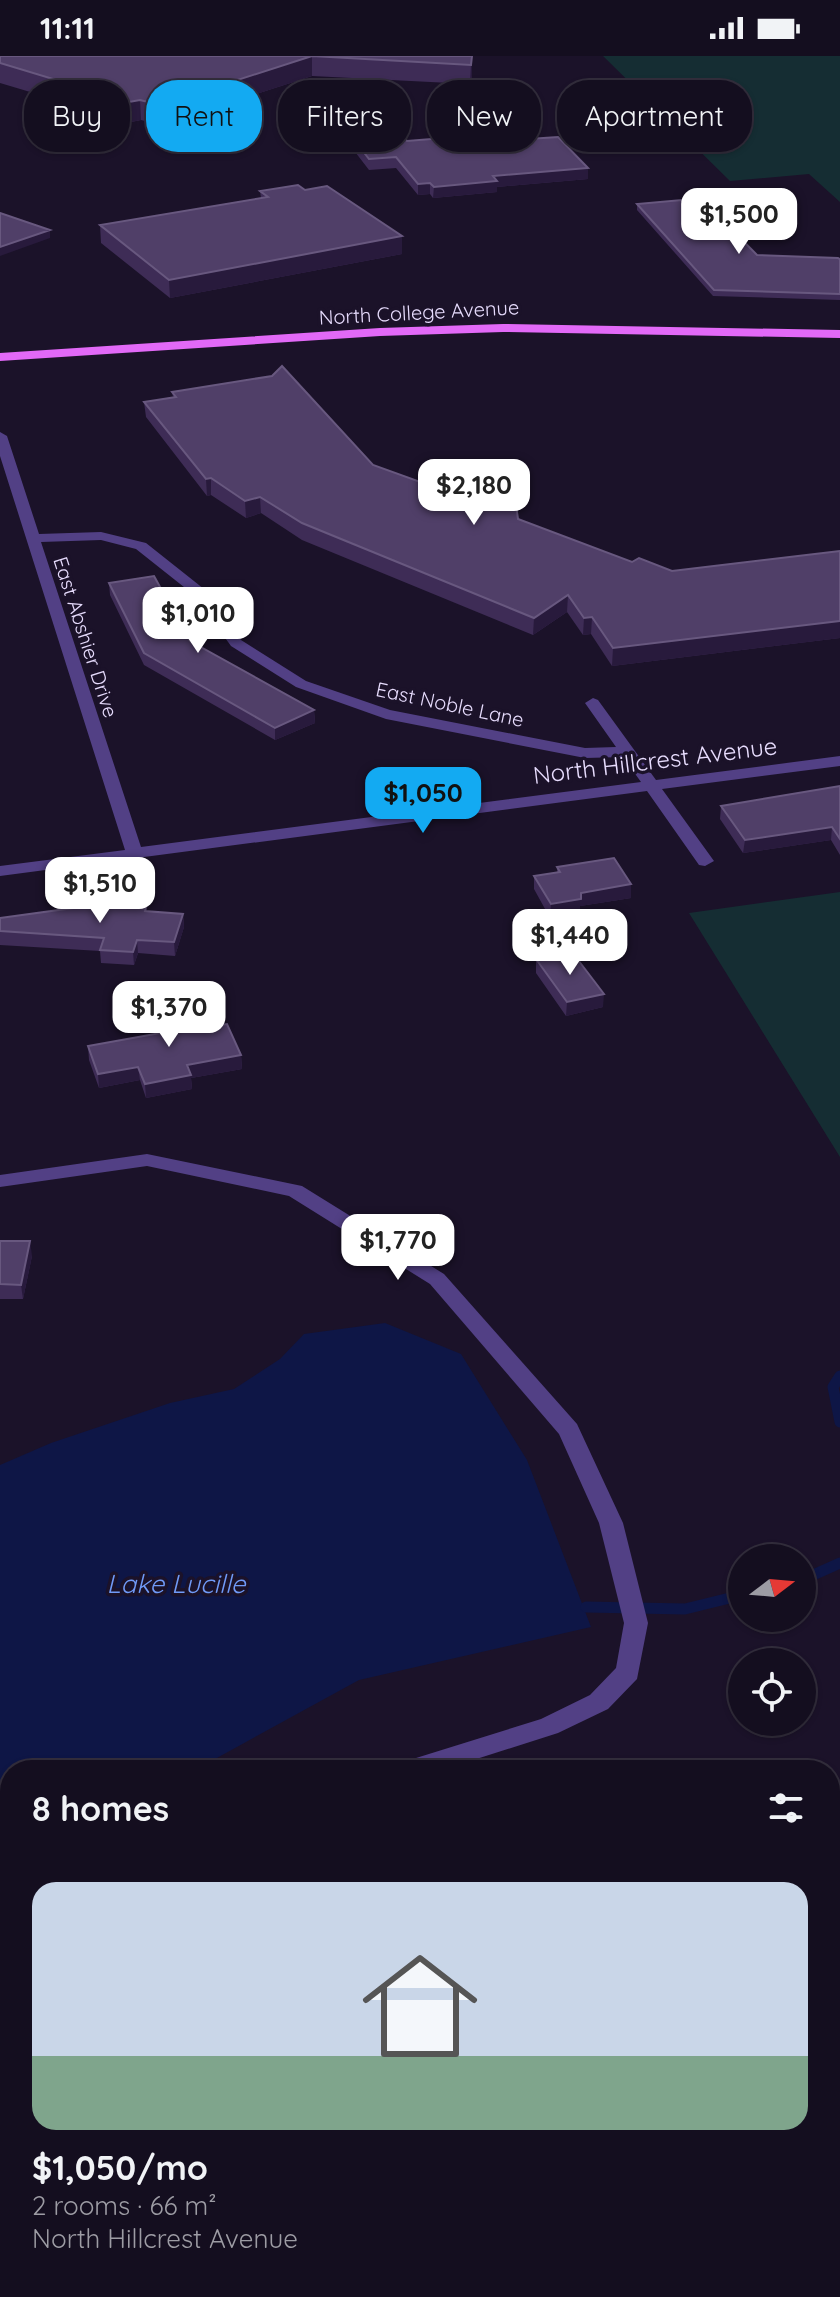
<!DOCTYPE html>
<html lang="en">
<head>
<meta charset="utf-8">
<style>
  :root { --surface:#140e1f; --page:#211c2c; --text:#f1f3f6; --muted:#9d9ca4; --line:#332e3d; --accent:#13aaf2 }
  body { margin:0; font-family:Quicksand,sans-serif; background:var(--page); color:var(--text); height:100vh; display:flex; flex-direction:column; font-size:30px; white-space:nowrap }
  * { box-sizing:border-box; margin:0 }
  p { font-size:26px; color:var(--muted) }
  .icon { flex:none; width:44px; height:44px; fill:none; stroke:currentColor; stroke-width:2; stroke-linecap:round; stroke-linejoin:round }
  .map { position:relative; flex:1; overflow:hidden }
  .drawer { position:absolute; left:0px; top:1704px; width:840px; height:538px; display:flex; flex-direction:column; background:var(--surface); border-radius:32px 32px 0 0; box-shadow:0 2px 6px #0004,0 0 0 2px var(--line) }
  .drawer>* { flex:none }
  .guide { position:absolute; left:24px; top:24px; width:792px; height:72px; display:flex; gap:16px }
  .needle { width:52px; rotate:74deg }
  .tools { position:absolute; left:728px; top:1488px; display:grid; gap:16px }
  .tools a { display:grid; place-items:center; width:88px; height:88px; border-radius:50%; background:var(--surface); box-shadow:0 2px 6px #0004,0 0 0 2px var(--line); font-size:40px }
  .price { position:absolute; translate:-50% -68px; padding:0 18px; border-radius:16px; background:#fff; color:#222; font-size:26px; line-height:52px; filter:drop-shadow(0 2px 4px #0008) }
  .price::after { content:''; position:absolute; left:50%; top:48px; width:24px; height:18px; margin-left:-12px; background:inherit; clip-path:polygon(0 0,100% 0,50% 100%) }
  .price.current { background:var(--accent); color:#111 }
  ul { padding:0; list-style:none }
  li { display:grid; align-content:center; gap:16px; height:424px; padding:0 32px }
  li+li { border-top:2px solid var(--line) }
  li span { display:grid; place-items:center; height:248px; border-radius:24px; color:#555 }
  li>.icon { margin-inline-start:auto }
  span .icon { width:144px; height:144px; fill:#fffc; stroke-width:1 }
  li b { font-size:34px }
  h2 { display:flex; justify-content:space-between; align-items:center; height:96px; padding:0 32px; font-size:34px }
  .chip { padding:0 28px; border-radius:32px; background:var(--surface); box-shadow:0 2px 6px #0004,0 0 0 2px var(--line); font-size:28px; line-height:72px }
  .chip.current { background:var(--accent); color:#111 }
  .status { display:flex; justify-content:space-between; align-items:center; height:56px; padding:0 40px; background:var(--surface); direction:ltr }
  .status svg { height:22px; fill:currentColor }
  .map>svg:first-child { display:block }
  .green { fill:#152d33 }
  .water { fill:#0e1646 }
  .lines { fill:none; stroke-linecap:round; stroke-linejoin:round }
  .stream { stroke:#0e1646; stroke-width:11 }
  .minor { fill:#524085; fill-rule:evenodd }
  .primary { fill:#e269f7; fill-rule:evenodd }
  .wall { fill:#3e2c56 }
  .shaded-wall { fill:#281a3c }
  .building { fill:#503f68; stroke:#68587f; stroke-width:2 }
  .labels { text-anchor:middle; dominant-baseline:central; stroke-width:7; stroke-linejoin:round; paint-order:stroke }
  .far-street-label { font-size:20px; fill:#e7dcfd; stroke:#1b1229 }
  .street-label { font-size:24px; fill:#e7dcfd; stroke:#1b1229 }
  .water-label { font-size:26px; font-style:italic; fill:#709af7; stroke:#1b1229 }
</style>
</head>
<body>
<div class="status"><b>11:11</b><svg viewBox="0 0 49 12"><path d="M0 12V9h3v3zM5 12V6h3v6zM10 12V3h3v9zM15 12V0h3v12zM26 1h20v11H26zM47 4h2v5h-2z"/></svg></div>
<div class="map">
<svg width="840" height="2241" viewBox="0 0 840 2241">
  <rect width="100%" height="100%" fill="#1b1229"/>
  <!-- green -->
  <path class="green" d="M603 0H840V146L809 118 730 125Z
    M840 836V1101L689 857Z"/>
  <!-- water -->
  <path class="water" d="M385 1267 461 1298 527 1404 591 1571 359 1624 195 1714H10V1886L0 1898V1409L51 1387 170 1347 234 1333 280 1303 304 1278Z"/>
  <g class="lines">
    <!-- stream -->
    <path class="stream" d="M840 1320 833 1331 840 1366
      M802 1524 840 1507
      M586 1551 685 1553 742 1539"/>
    <!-- minor -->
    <path class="minor" d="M0 376 7 380 39 478 101 476 146 487 204 533 241 584 306 625 390 654 585 692 616 691 585 647 593 642 598 644 656 724 840 700V710L662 733 714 805 705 810 699 809 647 735 0 820V810L125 794 0 400ZM101 484 136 493 194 539 231 590 296 631 386 663 585 702 623 701 641 726 141 791 41 486Z
      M147 1098 302 1130 444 1218 577 1368 623 1467 648 1567 637 1623 608 1653 558 1677 442 1714H396L400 1707 541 1663 590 1639 616 1612 624 1567 599 1467 559 1378 430 1228 289 1140 147 1110 0 1131V1119Z
      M10 2111V2157L0 2161V2115Z"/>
    <!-- primary -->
    <path class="primary" d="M503 268 840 274V282L503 276 380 280 0 305V297L380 272Z"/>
  </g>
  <!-- wall -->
  <path class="wall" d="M0 0H472V20L470 28 312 20 161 69 141 64 131 66 0 27Z
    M339 64 407 85 513 84 588 112V123L497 131V136L433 142 430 138 418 139 396 112 369 114 339 75Z
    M260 135 402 198 170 242 101 187 100 169 261 142Z
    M637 148 700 162 757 199 840 203V244L713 240 637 154Z
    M172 336 518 463 632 506 672 515 840 495V582L612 610 591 578 583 579 567 556 533 579 302 484 261 457 246 462 211 439 207 440 146 361 144 346 173 341Z
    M109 527 190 585 314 654 315 667 275 684 144 609 110 539Z
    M840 730V799L831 784 743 797 720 763 721 750Z
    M557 811 631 842 580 850V857L550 862 534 833V820L557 817Z
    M146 851 147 856 183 858 184 871 175 900 138 897 134 909 101 907 100 895 0 889V862Z
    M536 903 603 951 566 960 536 917Z
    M161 965 221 969 241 999 242 1013 191 1022 192 1033 146 1042 140 1024 99 1032 89 1004 88 990 162 977Z
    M0 1185 32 1200 23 1243H0Z
    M830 2097 840 2104V2156L830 2150Z
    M226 2232H278L274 2241H261Z"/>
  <!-- shaded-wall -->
  <path class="shaded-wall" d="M312 0V20L161 69 160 49Z
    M472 0V20L470 28 471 9Z
    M140 44 141 64 131 66 129 46Z
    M588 112V123L497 131V136L433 142 434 131 493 120Z
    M430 127V138L418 139V128Z
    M50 174V182L0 200V191Z
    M402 180V198L170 242 169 224Z
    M211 422V439L207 440 206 423Z
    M260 441 261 457 246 462 245 445Z
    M568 539 567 556 533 579 534 562Z
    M592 561 591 578 583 579 584 562Z
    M840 565V582L612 610 613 592Z
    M314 654 315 667 275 684V672Z
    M832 771 831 784 743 797 745 784Z
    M631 828V842L580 850V857L550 862 551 848 581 837Z
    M183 858 184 871 175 900 174 886Z
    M137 884 138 897 134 909 133 896Z
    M604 938 603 951 566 960 567 946Z
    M241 999 242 1013 191 1022 192 1033 146 1042 145 1028 187 1009Z
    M138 1011 140 1024 99 1032 98 1018Z
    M30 1185 32 1200 23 1243 21 1229Z
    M272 2232H278L274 2241H272Z"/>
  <!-- building -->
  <path class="building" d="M0 0H472L471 9 312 0 160 49 140 44 129 46 0 7Z
    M387 60 407 85 506 77 513 84 558 81 588 112 493 120 497 125 434 131 430 127 418 128 396 101 369 103 339 64Z
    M298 129 305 134 327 130 402 180 169 224 100 169 268 141 260 135Z
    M682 144 700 162 719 160 757 199 838 202 840 203V238L714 234 637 148Z
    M0 157 50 174 0 191Z
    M282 310 373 409 484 449H516L518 463 632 506 639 502 672 515 840 495V565L613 592 592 561 584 562 568 539 534 562 302 467 260 441 245 445 211 422 206 423 144 346 176 341 172 336 272 320Z
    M154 520 190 585 314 654 275 672 144 597 109 527Z
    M840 730V783L832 771 745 784 721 750Z
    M614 802 631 828 581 837V843L551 848 534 820 560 816 557 811Z
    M74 849 146 851 145 855 183 858 174 886 137 884 133 896 100 894 104 882 0 875V862L73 852Z
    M572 896 604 938 567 946 536 903Z
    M215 955 221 969 227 968 241 999 187 1009 191 1019 145 1028 138 1011 98 1018 88 990 166 976 161 965Z
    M0 1185H30L21 1229 0 1228Z
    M830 2097 840 2104V2140L830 2134Z"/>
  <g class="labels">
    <!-- far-street labels -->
    <g class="far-street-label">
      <text transform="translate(419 256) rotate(-3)">North College Avenue</text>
      <text transform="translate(86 581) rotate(72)">East Abshier Drive</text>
      <text transform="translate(450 648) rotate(12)">East Noble Lane</text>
    </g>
    <!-- street labels -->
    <g class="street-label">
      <text transform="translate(655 704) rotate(-7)">North Hillcrest Avenue</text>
    </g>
    <!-- water labels -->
    <g class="water-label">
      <text x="176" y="1527">Lake Lucille</text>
    </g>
  </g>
</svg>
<div class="tools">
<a><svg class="needle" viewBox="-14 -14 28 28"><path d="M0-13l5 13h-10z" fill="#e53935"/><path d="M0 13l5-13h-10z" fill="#9d9ca4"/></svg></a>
<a><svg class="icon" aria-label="locate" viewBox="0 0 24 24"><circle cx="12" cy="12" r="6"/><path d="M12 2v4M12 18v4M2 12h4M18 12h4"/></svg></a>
</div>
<b class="price" style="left:739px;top:200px">$1,500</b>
<b class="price" style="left:474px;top:471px">$2,180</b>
<b class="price" style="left:198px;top:599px">$1,010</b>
<b class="price current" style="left:423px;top:779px">$1,050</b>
<b class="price" style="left:100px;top:869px">$1,510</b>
<b class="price" style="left:570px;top:921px">$1,440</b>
<b class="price" style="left:169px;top:993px">$1,370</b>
<b class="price" style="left:398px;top:1226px">$1,770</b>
<div class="guide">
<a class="chip">Buy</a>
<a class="chip current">Rent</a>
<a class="chip">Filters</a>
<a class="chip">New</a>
<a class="chip">Apartment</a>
</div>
<section class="drawer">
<h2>8 homes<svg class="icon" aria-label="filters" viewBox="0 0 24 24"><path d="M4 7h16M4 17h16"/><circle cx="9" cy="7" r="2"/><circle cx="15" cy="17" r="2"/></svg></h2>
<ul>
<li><span style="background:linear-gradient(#c9d6e8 70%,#7fa58c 0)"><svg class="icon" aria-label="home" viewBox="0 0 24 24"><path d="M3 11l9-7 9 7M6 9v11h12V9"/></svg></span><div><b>$1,050/mo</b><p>2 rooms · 66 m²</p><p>North Hillcrest Avenue</p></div></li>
</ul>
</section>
</div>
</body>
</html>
